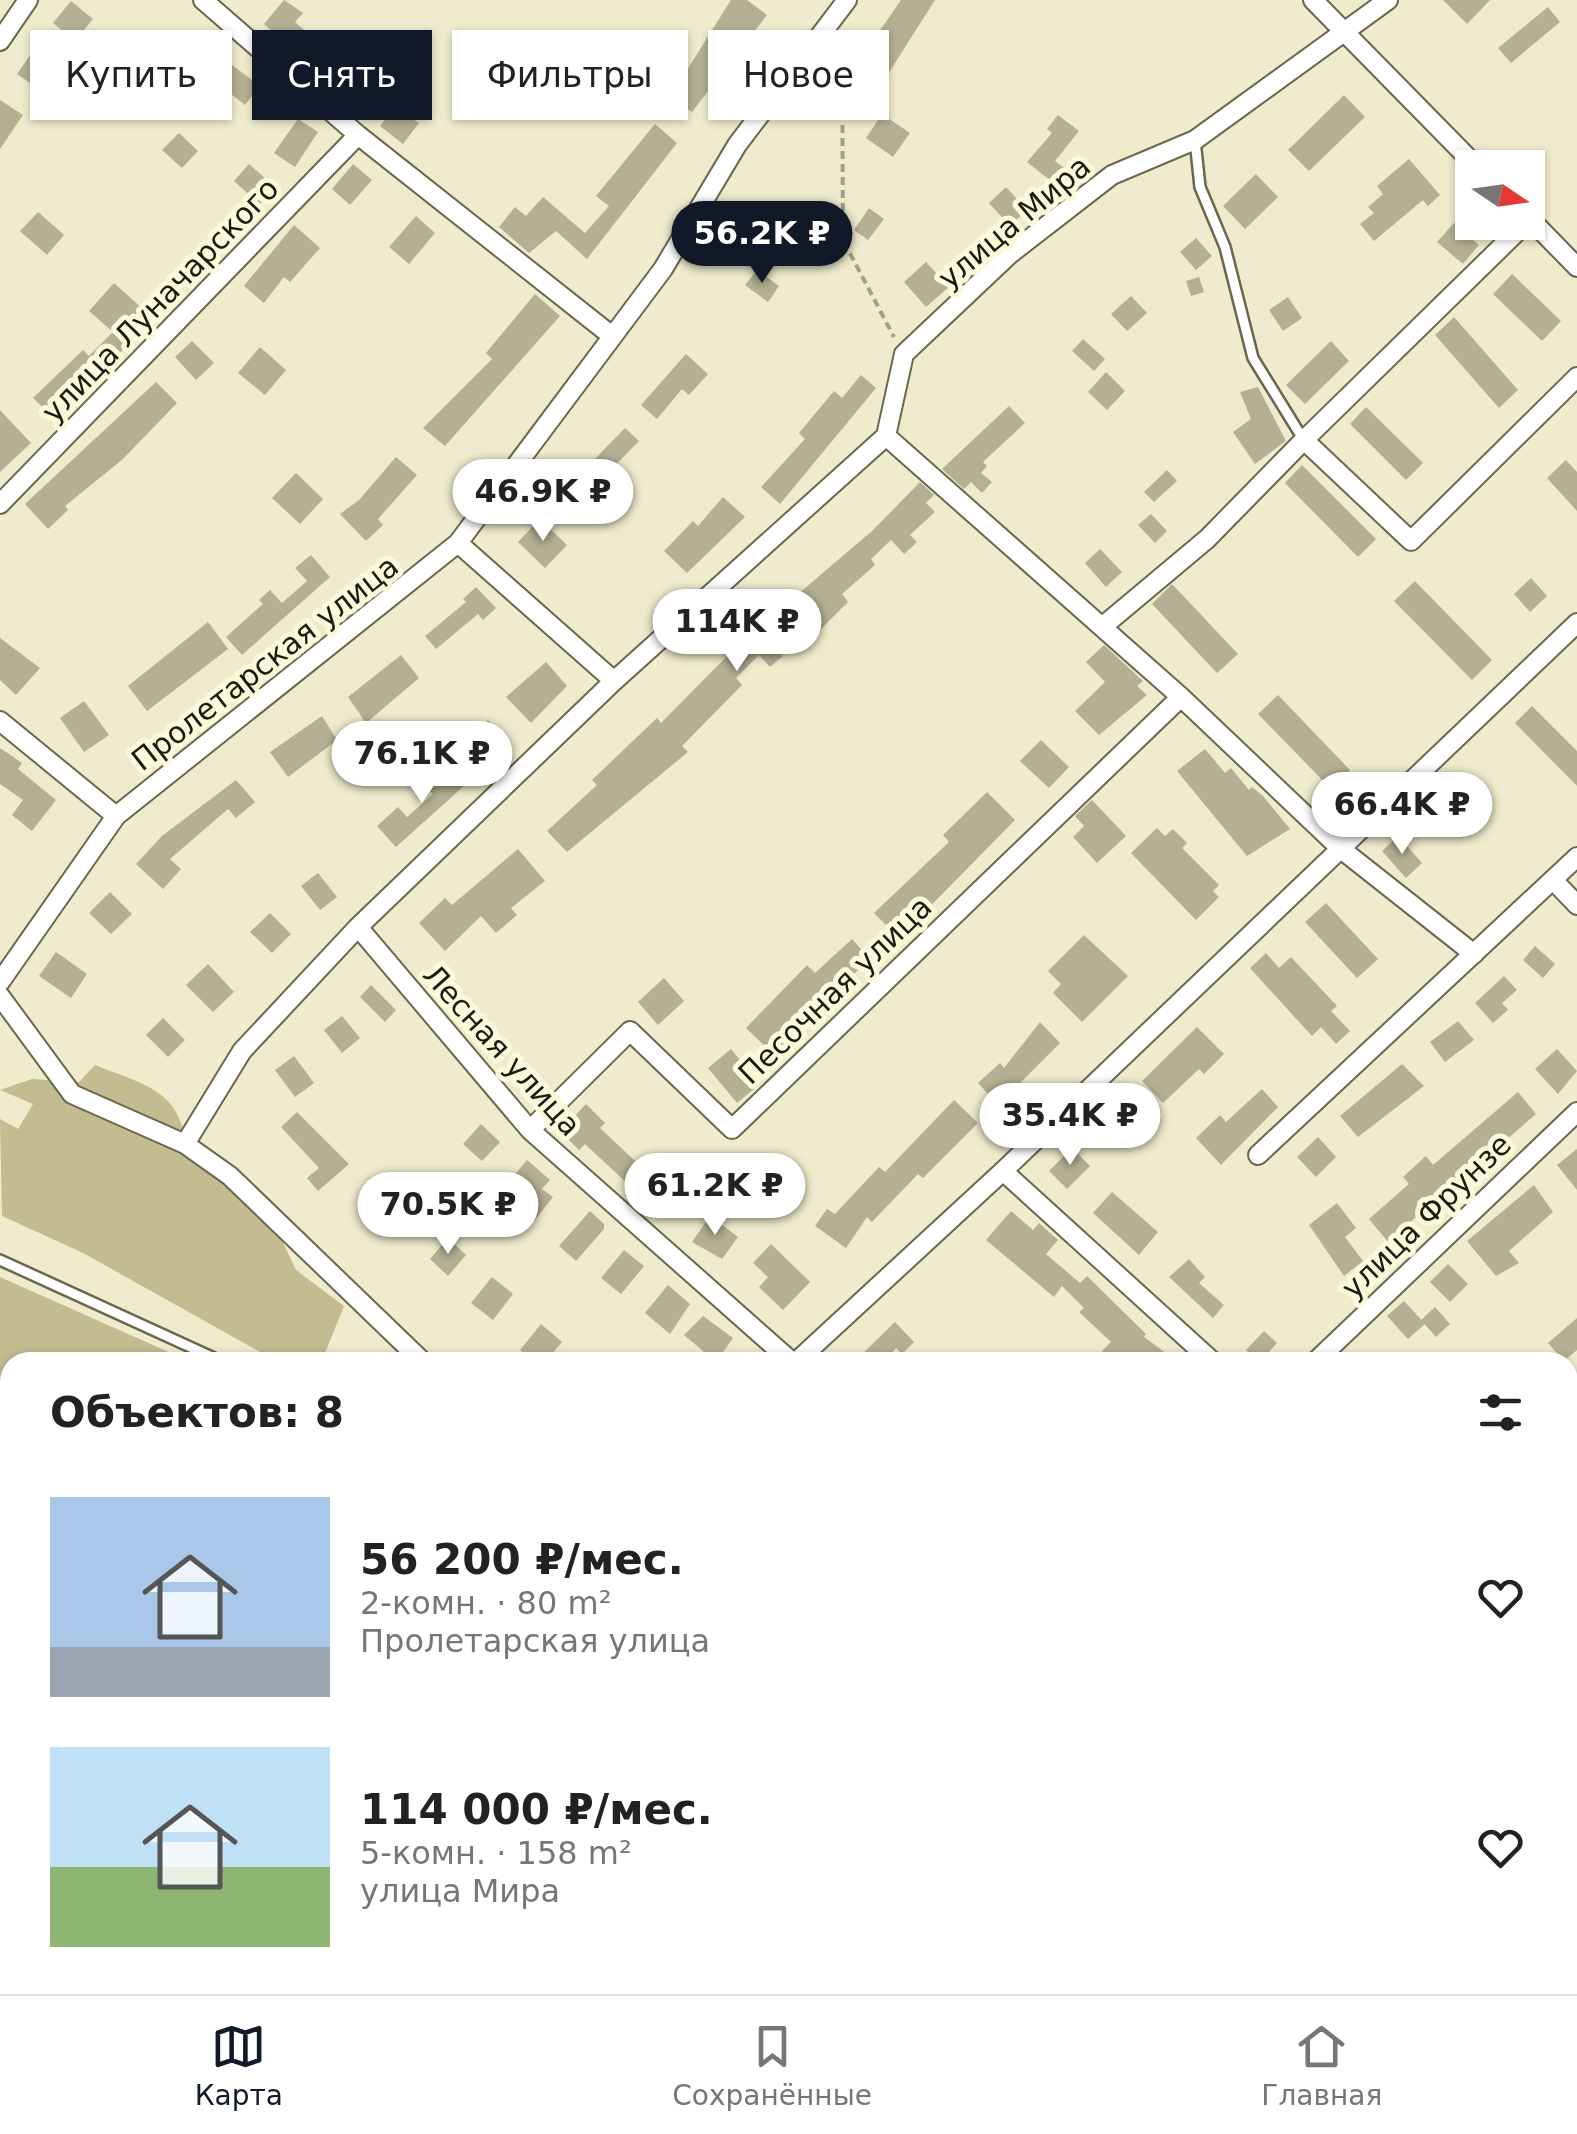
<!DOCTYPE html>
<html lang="ru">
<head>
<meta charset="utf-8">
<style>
  :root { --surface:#fff; --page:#f6f6f6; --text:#222; --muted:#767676; --line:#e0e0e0; --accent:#111827 }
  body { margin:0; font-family:"DejaVu Sans",sans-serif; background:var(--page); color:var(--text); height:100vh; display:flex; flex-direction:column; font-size:38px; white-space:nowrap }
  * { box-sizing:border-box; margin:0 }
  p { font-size:32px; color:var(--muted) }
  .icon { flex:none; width:55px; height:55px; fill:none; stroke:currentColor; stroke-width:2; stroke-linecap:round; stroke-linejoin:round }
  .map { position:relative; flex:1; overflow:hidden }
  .drawer { position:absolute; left:0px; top:1352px; width:1578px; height:642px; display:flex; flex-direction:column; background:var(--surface); border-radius:30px 30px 0 0; box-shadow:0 2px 8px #0004 }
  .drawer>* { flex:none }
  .hud { position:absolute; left:30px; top:30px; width:1000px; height:90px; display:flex; gap:20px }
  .needle { width:65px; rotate:103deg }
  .buttons { position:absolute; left:1455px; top:150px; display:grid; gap:20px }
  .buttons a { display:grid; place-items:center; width:90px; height:90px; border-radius:0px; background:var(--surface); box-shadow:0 2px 8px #0004; font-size:50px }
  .price { position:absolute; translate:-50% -85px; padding:0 22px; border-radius:35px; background:#fff; color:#222; font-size:32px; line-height:65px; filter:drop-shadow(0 2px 5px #0008) }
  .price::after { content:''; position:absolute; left:50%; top:60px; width:30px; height:22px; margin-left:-15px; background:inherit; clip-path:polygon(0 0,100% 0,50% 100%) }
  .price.active { background:var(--accent); color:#fff }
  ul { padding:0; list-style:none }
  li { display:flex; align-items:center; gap:30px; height:250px; padding:0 50px }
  li span { display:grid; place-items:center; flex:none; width:280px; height:200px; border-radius:0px; color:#555 }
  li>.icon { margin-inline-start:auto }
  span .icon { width:120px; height:120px; fill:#fffc; stroke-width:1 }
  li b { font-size:42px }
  h2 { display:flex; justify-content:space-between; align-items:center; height:120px; padding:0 50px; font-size:42px }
  .chip { padding:0 35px; border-radius:0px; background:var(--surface); box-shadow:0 2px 8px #0004; font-size:35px; line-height:90px }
  .chip.active { background:var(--accent); color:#fff }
  .tab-bar { display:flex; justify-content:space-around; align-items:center; height:140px; border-top:2px solid var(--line); background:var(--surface); font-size:28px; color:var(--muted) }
  .tab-bar a { display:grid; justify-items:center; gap:5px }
  .tab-bar .active { color:var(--accent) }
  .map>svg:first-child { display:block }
  .green { fill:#c2bc90 }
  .building { fill:#b3b093 }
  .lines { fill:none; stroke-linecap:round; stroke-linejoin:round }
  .service-casing { stroke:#6b674d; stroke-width:14 }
  .minor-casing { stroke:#6b674d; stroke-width:22 }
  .path { stroke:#a2a088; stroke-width:4; stroke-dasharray:8 5; stroke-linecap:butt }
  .service { stroke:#fff; stroke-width:9 }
  .minor { stroke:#fff; stroke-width:18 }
  .labels { text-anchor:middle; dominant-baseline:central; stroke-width:10; stroke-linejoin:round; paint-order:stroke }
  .street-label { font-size:30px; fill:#1c1a0f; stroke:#fcf9da }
</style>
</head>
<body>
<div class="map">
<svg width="1577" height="1994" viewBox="0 0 1577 1994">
  <rect width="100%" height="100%" fill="#efeccd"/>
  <!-- green -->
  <path class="green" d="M95 1065C141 1084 179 1088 186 1144L270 1215 296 1270 344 1306 325 1353 299 1362H278L83 1253 2 1216 0 1119 18 1129 33 1104 0 1090 32 1079 79 1082Z
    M0 1277 191 1362H10V1985H349L346 1994H0Z
    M1577 1823V1994H1114L1122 1985H1568V1827Z
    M397 1985H539L536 1994H393Z"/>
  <!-- building -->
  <path class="building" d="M284 0 303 13 295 22 336 58 341 52 367 74 347 98 264 24Z
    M731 0H747L767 15 692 112 670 97Z
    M901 0H935L888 74 861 58Z
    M1443 0H1490L1467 24Z
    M71 1 93 19 75 41 53 23Z
    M1548 7 1560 22 1511 63 1498 48Z
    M31 54 54 69 40 90 17 74Z
    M232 65 260 86 245 105 218 84Z
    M1344 95 1365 117 1309 171 1288 150Z
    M0 100 23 115 0 149Z
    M396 106 419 123 403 144 380 126Z
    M882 114 910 133 893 157 866 138Z
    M1058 115 1079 131 1055 161 1068 171 1056 185 1027 162 1052 133 1047 129Z
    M298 119 318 132 295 167 274 153Z
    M655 124 677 143 587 259 556 231 529 253 499 227 515 207 526 216 543 197 585 233 609 206 596 196Z
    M179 133 198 151 182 168 162 150Z
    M1409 159 1440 195 1428 206 1423 200 1374 241 1360 224 1374 213 1368 207 1383 194 1377 186Z
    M249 164 275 187 260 204 234 181Z
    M353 164 372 180 350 205 332 189Z
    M1256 174 1278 197 1245 229 1223 206Z
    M1006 187 1027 210 1010 226 989 203Z
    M869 208 884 219 868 240 854 230Z
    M38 212 64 235 47 255 20 231Z
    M416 216 435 233 409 264 389 247Z
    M1454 223 1479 245 1463 264 1437 242Z
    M294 225 320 248 290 282 284 277 264 303 244 286Z
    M1196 238 1212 256 1196 270 1180 252Z
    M926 262 949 287 926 307 904 282Z
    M757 270 779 286 768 302 745 285Z
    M1512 274 1561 321 1542 341 1493 294Z
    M1199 277 1204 292 1191 296 1186 281Z
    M114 283 153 318 56 420 33 398 83 350 89 356 113 332 89 311Z
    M535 294 560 316 445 446 423 428 492 359 486 353Z
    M1131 296 1147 313 1127 331 1111 314Z
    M1288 297 1302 318 1283 331 1269 310Z
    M1454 317 1518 390 1499 408 1435 335Z
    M1083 339 1105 359 1094 371 1072 351Z
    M192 341 214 363 196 380 175 357Z
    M1331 341 1349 361 1305 404 1286 385Z
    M260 347 286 370 265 395 238 373Z
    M686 354 708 374 689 395 682 389 657 419 641 405Z
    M1106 372 1125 391 1107 410 1088 392Z
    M861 375 876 388 780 504 761 487 805 439 799 433 834 391 842 398Z
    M156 382 177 403 123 459 65 506 68 510 48 529 25 504Z
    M1258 387 1286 441 1255 464 1233 432 1251 419 1240 392Z
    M1009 406 1025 423 983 462 987 466 981 473 992 482 982 493 971 482 964 489 942 469Z
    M1366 407 1423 463 1406 480 1350 424Z
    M0 410 31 443 0 472Z
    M625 428 639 441 602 479 612 488 593 509 568 487Z
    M396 457 417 475 378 519 383 525 366 541 340 514 359 500Z
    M1566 460 1577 472V511L1547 478Z
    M1302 465 1376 539 1358 557 1285 483Z
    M1167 470 1177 481 1154 502 1144 492Z
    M296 473 323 499 300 524 272 498Z
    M920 482 934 495 926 503 935 512 910 535 917 542 904 554 891 540 871 559 875 565 842 594 848 602 809 641 801 632 779 651 783 656 770 667 759 655 736 678 742 685 682 746 688 752 567 852 547 831 597 785 592 780 657 718 661 723 736 647 872 531Z
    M723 497 745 517 687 573 664 551 693 521 698 526Z
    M1151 514 1167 531 1155 543 1138 525Z
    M540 519 567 545 545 568 518 542Z
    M1100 549 1122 572 1106 587 1085 563Z
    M311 555 330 577 242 655 226 637 263 604 259 600 270 590 282 603 307 581 295 568Z
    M1531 578 1547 596 1530 612 1514 594Z
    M1415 581 1492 660 1472 680 1394 601Z
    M1172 584 1238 654 1217 673 1152 604Z
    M476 587 496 608 483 620 478 614 436 649 425 636 466 602 463 599Z
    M208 622 228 649 147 711 128 686Z
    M0 638 40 668 16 695 0 680Z
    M1104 645 1143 681 1137 686 1147 695 1099 735 1075 711 1105 682 1086 662Z
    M401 655 419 678 366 723 348 697Z
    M546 662 567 686 531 723 506 697Z
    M1278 695 1350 770 1331 789 1258 714Z
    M84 701 109 735 84 752 60 718Z
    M1532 706 1577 751V786L1515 723Z
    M322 716 337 740 288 777 270 752Z
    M488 720 510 744 487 766 464 742Z
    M1041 740 1069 767 1049 788 1020 761Z
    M0 748 22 763 18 769 56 800 32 831 12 815 23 800 0 784Z
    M1205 749 1225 773 1231 768 1249 790 1252 787 1263 796 1290 829 1247 856 1177 771Z
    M443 764 465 785 396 847 377 826 398 807 407 817 433 794 423 784Z
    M236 780 255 802 236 818 228 809 170 859 181 869 163 889 136 864 162 836Z
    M987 792 1015 820 899 938 874 913 949 842 943 835Z
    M1092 800 1126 836 1097 863 1073 837 1084 826 1075 816Z
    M1157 828 1165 836 1173 829 1187 843 1182 848 1219 885 1213 891 1219 897 1196 920 1131 853Z
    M1398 836 1422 863 1406 878 1382 851Z
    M518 849 545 881 511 908 517 915 496 933 481 916 445 951 419 923 445 898 452 905Z
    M318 873 337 897 320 910 301 886Z
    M110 892 132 914 111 934 89 913Z
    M1326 903 1378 959 1357 978 1305 922Z
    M270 913 291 934 272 953 250 932Z
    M1084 935 1128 976 1082 1022 1053 993 1061 984 1048 971Z
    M852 939 870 959 793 1031 774 1055 746 1028 807 965 815 973Z
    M1535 946 1555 964 1543 978 1523 960Z
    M56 952 87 974 71 998 39 976Z
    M1266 953 1279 968 1291 957 1337 1006 1331 1011 1350 1031 1336 1044 1321 1027 1312 1036 1250 968Z
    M208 964 234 992 213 1012 186 985Z
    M1504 976 1517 990 1502 1003 1508 1010 1493 1023 1475 1003Z
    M664 978 684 1001 658 1025 638 1002Z
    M371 985 396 1010 385 1022 360 997Z
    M342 1016 360 1038 342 1053 324 1030Z
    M163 1018 185 1040 168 1057 146 1035Z
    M1458 1021 1474 1040 1445 1062 1430 1042Z
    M1040 1022 1060 1043 998 1105 978 1083 1000 1063 1004 1068Z
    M1197 1027 1224 1054 1204 1074 1199 1069 1163 1103 1142 1081Z
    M731 1049 760 1084 737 1103 708 1068Z
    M1557 1049 1577 1071 1558 1094 1535 1069Z
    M294 1056 314 1083 295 1097 275 1070Z
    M1402 1064 1424 1086 1358 1137 1340 1116Z
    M1262 1089 1278 1107 1221 1165 1196 1138 1220 1115 1226 1122Z
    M1518 1092 1536 1114 1470 1171 1467 1168 1389 1243 1369 1219 1409 1184 1403 1177 1426 1156 1433 1165Z
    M954 1100 978 1123 923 1178 918 1174 872 1222 867 1217 846 1248 815 1226 827 1209 835 1214 879 1167 885 1172Z
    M586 1104 605 1123 600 1128 651 1176 639 1189 633 1183 630 1186 585 1144 579 1150 560 1131Z
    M297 1112 349 1164 318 1191 307 1178 319 1168 281 1127Z
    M481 1124 500 1142 482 1161 463 1144Z
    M1318 1137 1336 1157 1316 1177 1297 1157Z
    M1072 1148 1090 1166 1067 1189 1049 1171Z
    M1577 1149V1190L1557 1165Z
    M527 1160 550 1180 542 1189 553 1197 531 1225 497 1196Z
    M390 1172 409 1193 383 1219 363 1198Z
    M678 1184 690 1194 670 1216 659 1207Z
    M1534 1185 1553 1212 1509 1251 1519 1263 1496 1276 1467 1241Z
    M1112 1192 1158 1232 1139 1255 1093 1213Z
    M1337 1203 1356 1228 1345 1237 1363 1261 1344 1276 1309 1225Z
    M590 1211 604 1224V1229L576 1261 559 1246Z
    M1011 1211 1033 1230 1039 1223 1058 1240 1046 1254 1080 1283 1087 1276 1146 1334 1144 1337 1178 1362H1115L1102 1351 1111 1342 1079 1312 1084 1308 1062 1286 1054 1297 986 1240Z
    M710 1216 738 1237 722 1259 692 1242Z
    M448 1238 466 1255 448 1276 430 1259Z
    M771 1244 810 1282 783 1310 759 1287 768 1277 753 1263Z
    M624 1250 644 1266 621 1294 601 1278Z
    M1189 1259 1205 1277 1199 1283 1224 1305 1213 1318 1169 1277Z
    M1448 1264 1468 1284 1450 1302 1430 1282Z
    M492 1277 513 1294 493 1320 471 1303Z
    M668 1285 690 1304 670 1334 645 1313Z
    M1404 1301 1425 1324 1408 1339 1387 1316Z
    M1435 1307 1450 1324 1436 1337 1421 1320Z
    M703 1316 733 1338 716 1362 684 1335Z
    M1577 1318V1350L1564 1361 1548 1343Z
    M895 1322 914 1342 902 1354 896 1348 884 1362H854Z
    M541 1324 562 1342 545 1362H536L520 1350Z
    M1264 1331 1277 1343 1260 1362 1246 1350Z"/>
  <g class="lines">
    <defs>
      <path id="service" d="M1195 140 1200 187 1225 247 1253 358 1303 439
        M0 1260 223 1362"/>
      <path id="minor" d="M203 0 358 135 612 336
        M1313 0 1478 168
        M0 41 28 0
        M1528 217 1577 267
        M886 436 1181 697 1341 849 1474 954
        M1304 440 1527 222
        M0 504 358 135
        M458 543 614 681
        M1102 627 1207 539 1304 440 1411 541 1577 377
        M0 721 116 816
        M1553 880 1577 905
        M358 927 530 1130 792 1362
        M0 982 116 816 458 543 663 269 737 145 847 0
        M0 996 72 1094 185 1144
        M530 1130 630 1031 732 1129 1181 697
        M1258 1155 1577 857
        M1003 1171 1213 1362
        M423 1362 230 1176 185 1144 242 1051 358 927 614 681 886 436 904 354 1010 254 1112 175 1195 140 1388 0
        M796 1362 1003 1171 1577 623
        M1315 1362 1577 1112
        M1568 1492 1577 1484
        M1568 1701 1577 1710
        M1568 1778 1577 1773
        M367 1994 368 1985"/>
    </defs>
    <!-- service casing -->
    <use href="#service" class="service-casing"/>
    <!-- minor casing -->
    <use href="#minor" class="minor-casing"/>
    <!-- path -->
    <path class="path" d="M842 34 843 240 894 337"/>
    <!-- service -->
    <use href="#service" class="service"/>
    <!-- minor -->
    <use href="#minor" class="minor"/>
  </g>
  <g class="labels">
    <!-- street labels -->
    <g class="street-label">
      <text transform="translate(1014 222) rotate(-40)">улица Мира</text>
      <text transform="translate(160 300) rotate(-46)">улица Луначарского</text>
      <text transform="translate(265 663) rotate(-38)">Пролетарская улица</text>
      <text transform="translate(835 990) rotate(-44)">Песочная улица</text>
      <text transform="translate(502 1050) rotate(48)">Лесная улица</text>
      <text transform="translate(1426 1216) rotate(-44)">улица Фрунзе</text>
    </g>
  </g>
</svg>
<div class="buttons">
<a><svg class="needle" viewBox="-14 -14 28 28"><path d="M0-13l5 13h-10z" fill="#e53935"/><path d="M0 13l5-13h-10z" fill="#767676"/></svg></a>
</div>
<b class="price active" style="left:762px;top:286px">56.2K ₽</b>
<b class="price" style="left:543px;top:544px">46.9K ₽</b>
<b class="price" style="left:737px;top:674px">114K ₽</b>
<b class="price" style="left:422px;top:806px">76.1K ₽</b>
<b class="price" style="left:1402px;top:857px">66.4K ₽</b>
<b class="price" style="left:1070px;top:1168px">35.4K ₽</b>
<b class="price" style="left:715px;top:1238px">61.2K ₽</b>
<b class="price" style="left:448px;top:1257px">70.5K ₽</b>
<div class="hud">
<a class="chip">Купить</a>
<a class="chip active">Снять</a>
<a class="chip">Фильтры</a>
<a class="chip">Новое</a>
</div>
<section class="drawer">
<h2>Объектов: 8<svg class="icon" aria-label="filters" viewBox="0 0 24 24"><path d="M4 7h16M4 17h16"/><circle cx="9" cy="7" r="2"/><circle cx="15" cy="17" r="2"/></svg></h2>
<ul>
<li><span style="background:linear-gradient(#a9c7e8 75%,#9aa5b1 0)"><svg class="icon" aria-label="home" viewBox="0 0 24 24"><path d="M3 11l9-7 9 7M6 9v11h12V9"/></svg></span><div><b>56 200 ₽/мес.</b><p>2-комн. · 80 m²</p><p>Пролетарская улица</p></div><svg class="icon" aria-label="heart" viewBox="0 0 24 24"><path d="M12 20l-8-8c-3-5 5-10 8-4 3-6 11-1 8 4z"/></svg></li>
<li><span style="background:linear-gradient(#bfe0f5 60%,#8fb573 0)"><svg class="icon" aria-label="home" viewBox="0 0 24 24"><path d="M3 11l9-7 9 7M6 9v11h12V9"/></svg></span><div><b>114 000 ₽/мес.</b><p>5-комн. · 158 m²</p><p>улица Мира</p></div><svg class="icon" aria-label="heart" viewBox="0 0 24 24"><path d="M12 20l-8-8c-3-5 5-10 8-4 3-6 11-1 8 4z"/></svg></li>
</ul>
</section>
</div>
<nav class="tab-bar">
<a class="active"><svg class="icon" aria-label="map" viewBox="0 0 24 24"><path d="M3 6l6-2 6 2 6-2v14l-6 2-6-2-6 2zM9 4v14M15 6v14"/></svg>Карта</a>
<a><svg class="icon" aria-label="saved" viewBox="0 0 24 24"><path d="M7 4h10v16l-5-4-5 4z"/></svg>Сохранённые</a>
<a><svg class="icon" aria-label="home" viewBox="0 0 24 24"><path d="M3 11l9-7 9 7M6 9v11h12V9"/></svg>Главная</a>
</nav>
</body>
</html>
